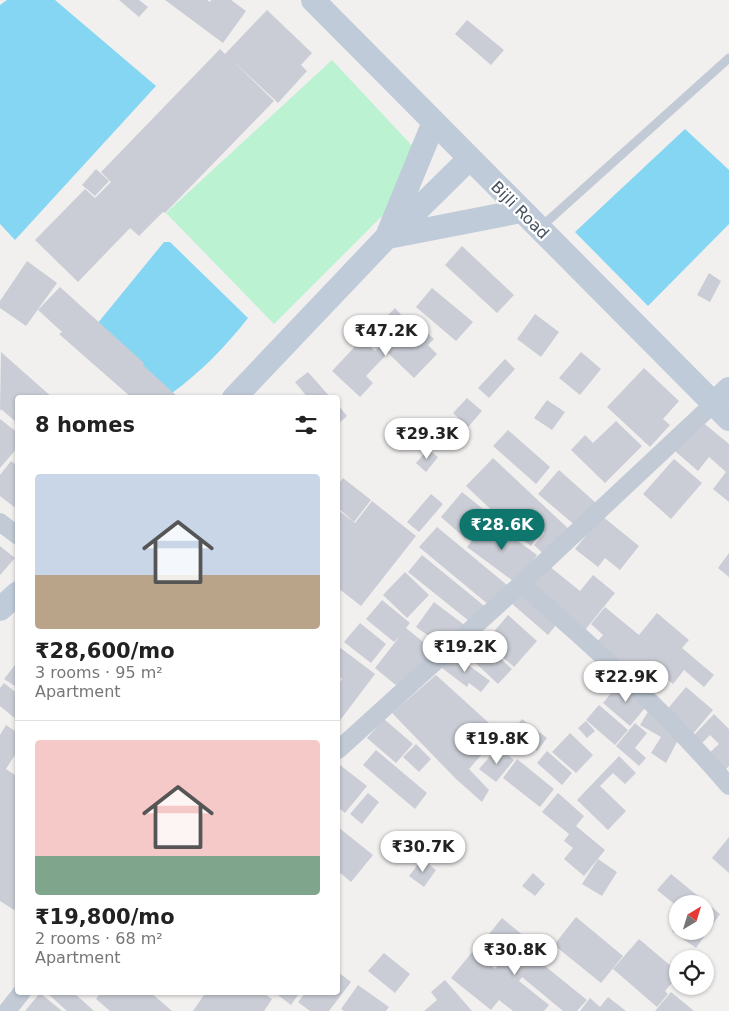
<!DOCTYPE html>
<html lang="en">
<head>
<meta charset="utf-8">
<style>
  :root { --surface:#fff; --page:#f2f2f2; --text:#222; --muted:#767676; --line:#e0e0e0; --accent:#0f766e }
  body { margin:0; font-family:"DejaVu Sans",sans-serif; background:var(--page); color:var(--text); height:100vh; display:flex; flex-direction:column; font-size:19px; white-space:nowrap }
  * { box-sizing:border-box; margin:0 }
  p { font-size:16px; color:var(--muted) }
  .icon { flex:none; width:28px; height:28px; fill:none; stroke:currentColor; stroke-width:2; stroke-linecap:round; stroke-linejoin:round }
  .map { position:relative; flex:1; overflow:hidden }
  .details { position:absolute; left:15px; top:395px; width:325px; height:600px; display:flex; flex-direction:column; background:var(--surface); border-radius:5px; box-shadow:0 1px 4px #0004 }
  .details>* { flex:none }
  .needle { width:32px; rotate:38deg }
  .fabs { position:absolute; left:669px; top:895px; display:grid; gap:10px }
  .fabs a { display:grid; place-items:center; width:45px; height:45px; border-radius:50%; background:var(--surface); box-shadow:0 1px 4px #0004; font-size:25px }
  .price { position:absolute; translate:-50% -42px; padding:0 11px; border-radius:18px; background:#fff; color:#222; font-size:16px; line-height:32px; filter:drop-shadow(0 1px 2px #0008) }
  .price::after { content:''; position:absolute; left:50%; top:30px; width:15px; height:11px; margin-left:-8px; background:inherit; clip-path:polygon(0 0,100% 0,50% 100%) }
  .price.on { background:var(--accent); color:#fff }
  ul { padding:0; list-style:none }
  li { display:grid; align-content:center; gap:10px; height:265px; padding:0 20px }
  li+li { border-top:1px solid var(--line) }
  li span { display:grid; place-items:center; height:155px; border-radius:5px; color:#555 }
  li>.icon { margin-inline-start:auto }
  span .icon { width:90px; height:90px; fill:#fffc; stroke-width:1 }
  li b { font-size:21px }
  h2 { display:flex; justify-content:space-between; align-items:center; height:60px; padding:0 20px; font-size:21px }
  .map>svg:first-child { display:block }
  .green { fill:#baf2d2 }
  .water { fill:#84d6f2 }
  .building { fill:#cacdd5 }
  .lines { fill:none; stroke-linecap:round; stroke-linejoin:round }
  .lane { stroke:#c1cad5; stroke-width:9 }
  .street { stroke:#c1cad5; stroke-width:18 }
  .secondary { stroke:#c0cbd9; stroke-width:24 }
  .labels { text-anchor:middle; dominant-baseline:central; stroke-width:4.5; stroke-linejoin:round; paint-order:stroke }
  .street-label { font-size:16px; fill:#45515e; stroke:#fff }
</style>
</head>
<body>
<div class="map">
<svg width="729" height="1011" viewBox="0 0 729 1011">
  <rect width="100%" height="100%" fill="#f2efef"/>
  <!-- green -->
  <path class="green" d="M332 60 416 150 405 193 274 324 166 213Z"/>
  <!-- water -->
  <path class="water" d="M7 0H55L156 86 15 240 0 224V5Z
    M685 129 729 170V224L648 306 575 232Z
    M164 242H170L248 318C226 346 201 372 172 393L97 324Z"/>
  <!-- building -->
  <path class="building" d="M119 0H139L148 7 139 17Z
    M165 0H207L210 2 211 0H231L246 11 223 43Z
    M267 10 312 53 301 65 307 71 278 103 230 58 274 101 165 213 163 212 139 236 130 228 78 282 35 240 85 189 95 198 111 182 101 172 220 49 225 54Z
    M467 20 504 50 491 65 455 34Z
    M96 169 109 181 95 196 82 185Z
    M462 246 514 295 497 313 445 265Z
    M27 261 57 283 26 326 0 308V301Z
    M709 273 721 281 710 302 697 295Z
    M60 287 144 363 143 365 179 398H132L59 334 62 332 38 310Z
    M432 288 473 322 456 341 416 307Z
    M395 308 404 318 396 325 388 315Z
    M535 314 559 332 541 357 517 339Z
    M403 321 416 333 421 327 434 339 428 345 437 354 414 378 388 353 366 376 373 383 360 397 332 371 362 339 375 351Z
    M1 352 53 398H18L16 422 1 409 0 411Z
    M581 352 601 369 580 395 559 378Z
    M505 359 515 369 489 398 478 388Z
    M644 368 679 401 663 419 670 425 650 447 607 407Z
    M308 372 331 398H308L295 382Z
    M467 398 482 411 468 427 453 413Z
    M547 400 565 412 552 430 534 418Z
    M338 405 347 416 338 424Z
    M0 419 18 433V447L0 468Z
    M616 421 642 446 605 483 571 450 585 435 593 443Z
    M701 421 729 444V502L713 489 726 472 709 457 698 471 675 451Z
    M508 430 550 467 536 484 493 446Z
    M428 449 438 457 426 472 416 463Z
    M493 458 574 534 549 559 534 545 545 533 530 519 522 528 506 513 500 518 466 486Z
    M674 459 702 483 671 519 643 494Z
    M11 461 15 464 18 461V510L0 496V475Z
    M559 470 596 503 576 526 538 494Z
    M343 478 371 500 354 522 338 508V485Z
    M462 492 488 513 466 539 441 517Z
    M431 494 443 504 419 532 407 522Z
    M372 501 416 536 361 606 338 588V510L355 523Z
    M602 516 639 546 620 570 605 558 598 567 575 549Z
    M488 519 537 555 517 584 467 547Z
    M527 524 540 534 531 546 518 536Z
    M437 527 513 590 495 610 419 547Z
    M0 546 15 558 0 575Z
    M729 553V577L718 568Z
    M422 555 488 609 474 625 408 572Z
    M544 562 580 591 593 575 615 593 585 630 528 583Z
    M405 572 429 595 407 618 383 595Z
    M522 588 560 620 548 635 510 602Z
    M382 600 410 623 406 628 434 651 403 691 375 668 400 636 394 642 366 619Z
    M434 602 467 627 450 651 416 627Z
    M605 607 639 635 657 613 689 640 682 648 714 675 704 687 684 670 673 684 664 676 654 688 597 642 603 635 591 624Z
    M508 615 537 641 514 667 485 642Z
    M360 623 386 644 371 663 344 642Z
    M482 641 512 669 498 684 468 656Z
    M338 646 375 674 338 723V685L342 679 338 676Z
    M452 653 490 681 481 692 469 683 467 687 442 668Z
    M18 661V688L4 679Z
    M436 675 500 733 469 769 489 790 482 802 456 779 392 713Z
    M622 680 649 703 630 726 603 703Z
    M4 683 18 694V721L0 706V688Z
    M686 687 713 710 692 735 665 712Z
    M599 705 628 730 615 745 586 720Z
    M649 710 680 736 666 763 651 753 661 737 640 725Z
    M714 714 729 729V766L723 772 706 756 719 744 710 735 701 744 693 736Z
    M384 719 413 744 396 763 367 738Z
    M522 719 547 738 537 751 512 732Z
    M586 721 595 731 587 738 578 728Z
    M635 723 647 733 635 748 646 758 639 766 616 746Z
    M6 725 18 733V750L6 769 18 777V905L14 910 0 901V735Z
    M570 733 593 755 576 773 552 752Z
    M416 744 431 759 419 772 403 757Z
    M498 747 514 760 496 782 479 769Z
    M376 750 427 793 415 809 363 765Z
    M547 751 572 773 562 785 537 763Z
    M619 756 636 773 625 784 613 773 600 786 626 811 608 830 577 800Z
    M517 759 554 789 540 807 503 778Z
    M340 765 367 786 345 813 338 807V768Z
    M368 793 379 802 362 824 350 814Z
    M558 793 584 816 576 826 605 850 584 876 564 859 573 848 564 841 569 834 542 812Z
    M338 827 373 855 351 882 338 871Z
    M729 837V873L712 858Z
    M422 859 436 870 424 887 409 876Z
    M598 859 617 872 602 896 582 884Z
    M533 873 545 884 535 896 522 886Z
    M671 874 720 914 696 948 672 931 678 923V931H705V904H678V907L657 890Z
    M576 917 623 956 601 983 554 945Z
    M502 918 546 954 540 962 587 1000 577 1011H563L522 977 519 981 549 1005 544 1011H513L499 1000 491 1010 451 978 473 951 495 969 512 949 502 941 488 958 477 949Z
    M639 939 678 972V976L665 991 668 994 657 1007 613 969Z
    M384 953 410 974 395 993 368 971Z
    M338 972 351 982 329 1011H310L298 1002 306 992H338Z
    M445 980 472 1011H424L437 1000 431 992Z
    M358 985 389 1007 386 1011H344L341 1009Z
    M46 992H73L94 1011H67Z
    M101 992H150L172 1011H110L96 999Z
    M206 992H262L272 999 264 1011H193Z
    M274 992H300L291 1005Z
    M671 992 694 1011H655Z
    M40 993 62 1011H25Z
    M608 997 626 1011H580L590 998 600 1007Z"/>
  <g class="lines">
    <!-- lane -->
    <path class="lane" d="M541 227 729 58"/>
    <!-- street -->
    <path class="street" d="M0 522 18 536
      M521 584C594 647 666 712 729 786
      M338 750 521 584 712 405
      M7 1011 22 992"/>
    <!-- secondary -->
    <path class="secondary" d="M313 0 729 419
      M388 234 434 122
      M388 237 521 211
      M234 398 386 238 406 221 469 159
      M712 405 729 389
      M0 609 18 593"/>
  </g>
  <g class="labels">
    <!-- street labels -->
    <g class="street-label">
      <text transform="translate(520 210) rotate(45)">Bijli Road</text>
    </g>
  </g>
</svg>
<div class="fabs">
<a><svg class="needle" viewBox="-14 -14 28 28"><path d="M0-13l5 13h-10z" fill="#e53935"/><path d="M0 13l5-13h-10z" fill="#767676"/></svg></a>
<a><svg class="icon" aria-label="locate" viewBox="0 0 24 24"><circle cx="12" cy="12" r="6"/><path d="M12 2v4M12 18v4M2 12h4M18 12h4"/></svg></a>
</div>
<b class="price" style="left:386px;top:357px">₹47.2K</b>
<b class="price" style="left:427px;top:460px">₹29.3K</b>
<b class="price on" style="left:502px;top:551px">₹28.6K</b>
<b class="price" style="left:465px;top:673px">₹19.2K</b>
<b class="price" style="left:626px;top:703px">₹22.9K</b>
<b class="price" style="left:497px;top:765px">₹19.8K</b>
<b class="price" style="left:423px;top:873px">₹30.7K</b>
<b class="price" style="left:515px;top:976px">₹30.8K</b>
<section class="details">
<h2>8 homes<svg class="icon" aria-label="filters" viewBox="0 0 24 24"><path d="M4 7h16M4 17h16"/><circle cx="9" cy="7" r="2"/><circle cx="15" cy="17" r="2"/></svg></h2>
<ul>
<li><span style="background:linear-gradient(#c9d6e8 65%,#b9a48a 0)"><svg class="icon" aria-label="home" viewBox="0 0 24 24"><path d="M3 11l9-7 9 7M6 9v11h12V9"/></svg></span><div><b>₹28,600/mo</b><p>3 rooms · 95 m²</p><p>Apartment</p></div></li>
<li><span style="background:linear-gradient(#f6c9c9 75%,#7fa58c 0)"><svg class="icon" aria-label="home" viewBox="0 0 24 24"><path d="M3 11l9-7 9 7M6 9v11h12V9"/></svg></span><div><b>₹19,800/mo</b><p>2 rooms · 68 m²</p><p>Apartment</p></div></li>
</ul>
</section>
</div>
</body>
</html>
